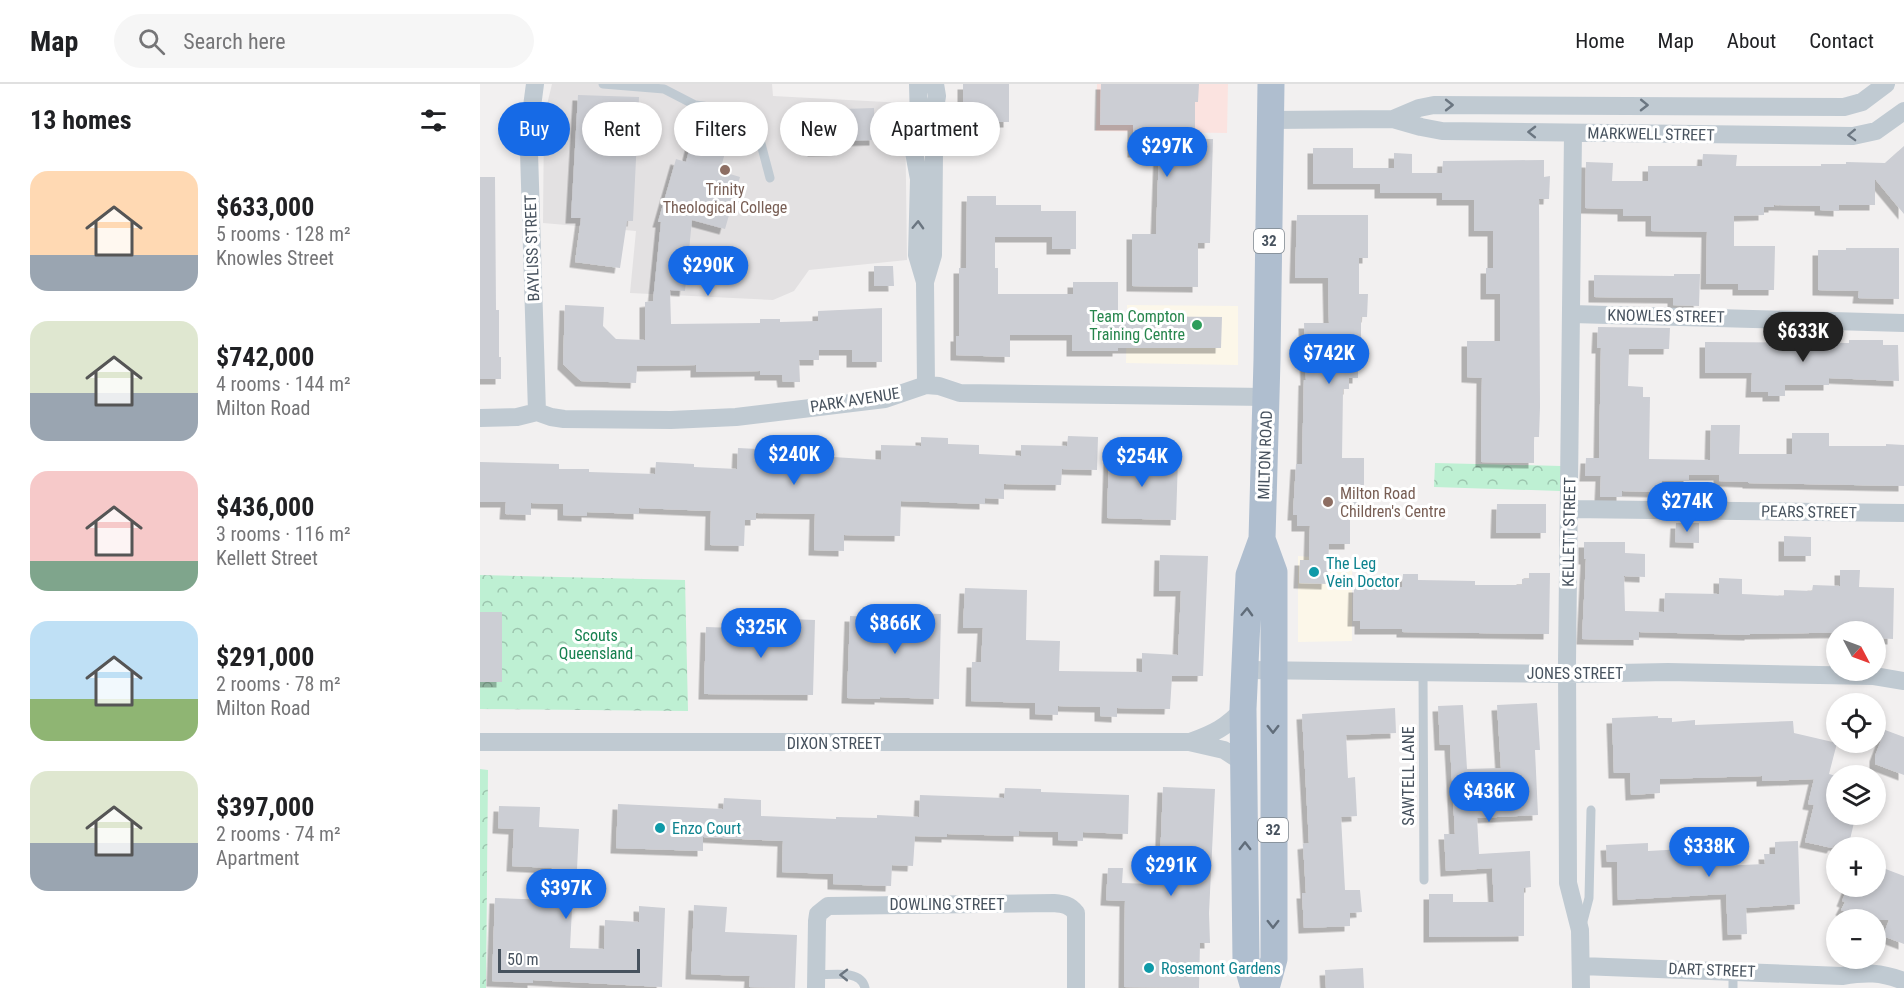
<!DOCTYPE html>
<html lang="en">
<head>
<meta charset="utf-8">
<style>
  :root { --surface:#fff; --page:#f6f6f6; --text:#202124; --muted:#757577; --line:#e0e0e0; --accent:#166ae6 }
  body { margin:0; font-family:"Roboto Condensed",sans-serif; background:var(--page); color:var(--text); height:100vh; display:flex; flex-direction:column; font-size:22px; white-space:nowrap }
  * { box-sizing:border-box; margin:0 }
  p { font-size:20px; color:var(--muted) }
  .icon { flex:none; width:33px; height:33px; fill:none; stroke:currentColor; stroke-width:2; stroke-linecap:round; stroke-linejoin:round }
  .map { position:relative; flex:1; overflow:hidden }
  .sheet { display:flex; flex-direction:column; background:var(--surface); width:480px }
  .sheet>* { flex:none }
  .top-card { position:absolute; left:18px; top:18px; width:570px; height:54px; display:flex; gap:12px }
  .needle { width:39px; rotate:131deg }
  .fabs { position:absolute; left:1346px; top:537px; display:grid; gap:12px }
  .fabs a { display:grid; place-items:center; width:60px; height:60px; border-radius:50%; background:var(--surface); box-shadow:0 3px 9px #0003; font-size:30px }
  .scale { position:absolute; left:18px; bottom:15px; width:142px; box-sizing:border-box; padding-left:6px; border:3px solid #47525e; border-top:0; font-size:16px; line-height:21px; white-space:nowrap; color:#47525e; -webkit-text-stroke:4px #fff; paint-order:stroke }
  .price { position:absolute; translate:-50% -51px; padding:0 14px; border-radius:21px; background:var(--accent); color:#fff; font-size:20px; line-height:39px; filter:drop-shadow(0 2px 3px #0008) }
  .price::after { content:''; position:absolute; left:50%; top:36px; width:18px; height:14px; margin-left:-9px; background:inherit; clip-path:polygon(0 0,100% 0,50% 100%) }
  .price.selected { background:#222; color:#fff }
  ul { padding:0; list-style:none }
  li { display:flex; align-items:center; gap:18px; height:150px; padding:0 30px }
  li span { display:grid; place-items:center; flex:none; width:168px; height:120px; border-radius:18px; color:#555 }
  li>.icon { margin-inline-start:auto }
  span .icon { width:72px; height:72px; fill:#fffc; stroke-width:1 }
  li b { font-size:26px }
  h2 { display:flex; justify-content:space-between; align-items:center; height:72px; padding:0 30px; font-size:26px }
  .chip { padding:0 21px; border-radius:27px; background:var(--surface); box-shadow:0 3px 9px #0003; font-size:21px; line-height:54px }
  .chip.selected { background:var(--accent); color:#fff }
  header { display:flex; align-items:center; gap:36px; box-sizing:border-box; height:84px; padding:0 30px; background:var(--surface); border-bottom:2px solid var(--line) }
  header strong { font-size:28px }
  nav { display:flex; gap:33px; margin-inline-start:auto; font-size:21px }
  .search { width:420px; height:54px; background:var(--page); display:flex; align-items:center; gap:15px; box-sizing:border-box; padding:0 21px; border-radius:33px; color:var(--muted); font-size:22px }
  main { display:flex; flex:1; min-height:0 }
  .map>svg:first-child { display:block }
  .commercial { fill:#fcf7e9 }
  .education { fill:#e3e1e2 }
  .medical { fill:#fbe3e0 }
  .forest { fill:url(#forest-crowns) }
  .building { fill:#ccced4; filter:url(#shadow) }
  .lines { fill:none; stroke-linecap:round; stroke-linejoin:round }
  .service { stroke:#c0cad2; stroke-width:9 }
  .minor { stroke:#c0cad2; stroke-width:18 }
  .primary { stroke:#afbecf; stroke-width:27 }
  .oneway { stroke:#6b7681 }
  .oneway2 { stroke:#616d7a }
  .education-dot { fill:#8d6e63; stroke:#fff; stroke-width:2 }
  .leisure-dot { fill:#2e9e5b; stroke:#fff; stroke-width:2 }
  .culture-dot { fill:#0f9aa8; stroke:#fff; stroke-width:2 }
  .labels { text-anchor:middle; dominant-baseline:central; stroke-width:6; stroke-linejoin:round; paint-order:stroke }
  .shield { fill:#fff; stroke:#7e868e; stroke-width:1.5 }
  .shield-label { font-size:15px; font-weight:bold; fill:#47525e }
  .street-label { font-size:16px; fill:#47525e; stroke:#fff }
  .education-label { font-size:16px; fill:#785e54; stroke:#fff }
  .leisure-label { font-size:16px; fill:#27864d; stroke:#fff; text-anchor:end }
  .culture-label { font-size:16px; fill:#0d838f; stroke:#fff; text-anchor:start }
  .park-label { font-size:16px; fill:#16814f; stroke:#fff }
</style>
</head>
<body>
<header>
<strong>Map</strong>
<div class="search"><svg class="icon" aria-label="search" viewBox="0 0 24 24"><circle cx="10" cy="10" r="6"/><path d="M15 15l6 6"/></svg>Search here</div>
<nav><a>Home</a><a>Map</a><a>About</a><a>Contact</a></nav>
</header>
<main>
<section class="sheet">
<h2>13 homes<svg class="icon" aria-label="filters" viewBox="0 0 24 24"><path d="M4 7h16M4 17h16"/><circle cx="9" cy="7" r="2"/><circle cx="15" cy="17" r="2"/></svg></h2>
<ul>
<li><span style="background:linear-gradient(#ffd9b3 70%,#9aa5b1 0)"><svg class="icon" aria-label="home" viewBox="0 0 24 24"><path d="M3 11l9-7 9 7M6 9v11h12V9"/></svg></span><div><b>$633,000</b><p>5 rooms · 128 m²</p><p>Knowles Street</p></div></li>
<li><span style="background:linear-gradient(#dfe7d0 60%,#9aa5b1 0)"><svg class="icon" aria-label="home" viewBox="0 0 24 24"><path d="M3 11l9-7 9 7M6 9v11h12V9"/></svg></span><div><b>$742,000</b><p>4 rooms · 144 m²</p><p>Milton Road</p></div></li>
<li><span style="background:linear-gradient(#f6c9c9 75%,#7fa58c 0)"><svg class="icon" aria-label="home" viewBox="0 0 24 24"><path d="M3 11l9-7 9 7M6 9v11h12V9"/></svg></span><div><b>$436,000</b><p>3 rooms · 116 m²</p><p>Kellett Street</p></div></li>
<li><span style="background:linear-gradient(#bfe0f5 65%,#8fb573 0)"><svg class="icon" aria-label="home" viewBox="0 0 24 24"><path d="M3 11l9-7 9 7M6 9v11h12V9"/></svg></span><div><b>$291,000</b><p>2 rooms · 78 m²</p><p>Milton Road</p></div></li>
<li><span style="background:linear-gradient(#dfe7d0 60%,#9aa5b1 0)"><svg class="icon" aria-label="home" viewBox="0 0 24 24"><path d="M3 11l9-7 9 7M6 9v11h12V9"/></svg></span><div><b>$397,000</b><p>2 rooms · 74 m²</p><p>Apartment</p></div></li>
</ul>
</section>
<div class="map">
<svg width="1424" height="904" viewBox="0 0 1424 904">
  <defs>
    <pattern id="forest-crowns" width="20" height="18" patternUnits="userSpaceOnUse" patternTransform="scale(1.5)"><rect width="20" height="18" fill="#bef0d3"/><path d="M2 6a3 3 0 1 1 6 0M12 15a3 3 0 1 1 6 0" fill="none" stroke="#9cc5ae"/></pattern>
    <filter id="shadow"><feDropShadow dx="-5.5" dy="5.5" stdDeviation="0" flood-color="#0004"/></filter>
  </defs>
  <rect width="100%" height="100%" fill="#f2f0f0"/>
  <!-- commercial -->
  <path class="commercial" d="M647 221 758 222V281L646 279Z
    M818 472 872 476V557L818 558Z"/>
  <!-- education -->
  <path class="education" d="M72 0H292L293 12 425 19 427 176 329 186 314 207 293 216 150 209 156 147 63 139 64 33Z"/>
  <!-- medical -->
  <path class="medical" d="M617 0H748L747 49 616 47Z"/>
  <!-- forest -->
  <path class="forest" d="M955 379 1081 382 1080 407 954 403Z
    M0 491 205 496 208 627 0 625Z
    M0 685 8 686 6 904H0Z"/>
  <!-- building -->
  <path class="building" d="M483 0H529V38H483Z
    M621 0H719L718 18H715V55H733L730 159H718V203L652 202V150H676L679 68H653V41H620Z
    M98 11 159 13 153 137H147L140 184 95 178 101 134H91Z
    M394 24 395 56 360 57 361 66 333 67 332 26Z
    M219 28 254 36 240 87 260 93 245 145 212 136 205 207 190 206 191 240 280 239V235H300V238L338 237V227L402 224V278H372V266H339V276H319L320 298H303L302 291H280V287L216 288V281L157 282 156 299 101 297 83 280 85 221 124 223 123 242 136 255 165 256V218L173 217 181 138H178L196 75 206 78Z
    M1424 62V130L1395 95V121H1359V127L1340 126V122L1294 121V123H1284V131L1254 132V162H1295L1294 206H1258V200H1226L1227 148 1171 147V132H1143V125L1105 124 1106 78 1133 79 1132 97H1168V82H1222L1223 70 1257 71 1256 82H1341V80H1366V78L1405 79Z
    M833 64H873V84H914V69L932 70V89H962L963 77 1064 76V93L1070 92 1069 115H1059L1060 323 1059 353H1054V379L1001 378 1002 294 987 293V257H1020V210H1006V184H1013V147H994V116H962V109H900V100H833Z
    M0 93H15L16 226H19V273H21V295H0Z
    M487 112H516V121H561V127H596V165H572V153H515V184H518V210H593V198H638V232L742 233 741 264H638V267H592V251H530V273L476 271V252H479V184H486Z
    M817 131H888V174H879V210H888L887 233H881V265H878V294H869V305H863L862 374H884V413L870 426V460H849L847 500 819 499 820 476H829L830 442H817V431H813L816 380H822L824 296H826L824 239H849L848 194H815Z
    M1366 164H1419V215L1378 214 1379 207 1338 206V166H1366Z
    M394 182H413L414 202H394Z
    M1194 190H1220L1219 222 1193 221V214L1114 213V191L1194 192Z
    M1118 243 1190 244 1189 265H1149L1148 302 1163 303V313H1170L1169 375 1230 376 1231 341H1260L1259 370H1312V349H1349V362H1406V360L1424 361V402L1268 399V398L1239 397V391H1209V397H1182V408L1142 407V413H1120L1121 392H1105L1106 374H1119L1121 264H1117Z
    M1369 256H1403V261H1418L1419 297 1349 294V301H1305V312H1288V308H1271L1272 289H1225V258L1369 259Z
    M588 352 618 353 617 386 582 385 581 401 524 400V415L505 414V420L421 417 420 452 364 451V467L334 466 335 430 276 429V436H265L264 462 230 461 231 427 159 424V430L107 428V432L83 431V420L51 419V431L25 430 26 418H0V378L79 380V385H109V388L175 390 176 378 214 380V383L257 385 258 364 278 365V378L337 380V372L401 376V361L441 362V353L468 354V360L499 361V370L541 372V361L587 362Z
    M629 373 698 375 696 436 627 434Z
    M1017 420H1066V449H1016Z
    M1196 439H1219V459L1195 458Z
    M1304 452 1331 453V472H1304Z
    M1104 458H1145V469L1165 470V493L1144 492 1145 527 1184 528 1185 509 1239 510V494L1262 495V510L1304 512V506L1332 507 1333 501 1360 502V486H1380L1379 503 1414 504 1413 555 1395 554V548L1270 550V551L1159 548V556L1102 555 1106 475H1104Z
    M680 471 728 472 723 592H692L690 625 637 624V633L620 632V623L578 622V631L555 630V619L491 617 492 578H501L503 544H483L485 504 547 506 546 556 580 557 579 587 662 588V569L698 571 701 507H679Z
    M1049 489H1070L1069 550 922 548V545H880V537H873L874 503H922L923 490H938V496L995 497V501H1042V495H1049Z
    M396 525 434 526V529L461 530 459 615 400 613V615L367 614 370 532 396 533Z
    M0 528H22V598H0Z
    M285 534 335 536 333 611 224 610 226 543 285 545Z
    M1057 619 1060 666H1055L1058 731 997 734 999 770 1050 767 1051 803 1044 804V852L949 853V810H973V818H1014L1012 784 966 787 964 750H975L970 661H960L958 622 983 621 987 685 1021 684 1017 621Z
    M915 624 916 649 866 651 868 694 875 693 877 732 861 733 865 806H880L882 828 870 829V842L824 844 822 809H826L823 760 829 759 822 630Z
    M1178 632V634H1192V638L1215 636V641L1313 637 1314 649 1357 659 1349 690 1356 692V730H1376L1368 764 1354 761 1352 764 1325 758 1334 721 1328 720 1334 695 1282 697V692L1180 695V709L1151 711 1150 689H1134L1132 634Z
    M1405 646 1424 653V691L1395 680V672Z
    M683 703 735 705 729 829 730 859H720L719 904 644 903 645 817 626 816 628 784H643L642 799 673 800 674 777H680Z
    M525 704 561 705V708L649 711 648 750 603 748V757L578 756V748L539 747V752L467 750V753L435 752 433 782 412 781 411 802 353 800V790L302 788 303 757 223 753V767L136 764 138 720 243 725 244 714 281 716V732L356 735V733L397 734V731L439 733 440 711 524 714Z
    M19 722 60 723 59 743 99 745 97 785H94L90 864 124 865 125 836 159 838V822L185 824 182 903 53 896V899L12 897 15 814 71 816 72 784 32 782 34 745 18 744Z
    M1318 757 1320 820 1266 824 1267 850 1248 851 1246 810 1138 816 1137 778H1127L1126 761 1168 759V767L1204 765V773L1238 772 1239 782 1285 780 1284 770H1295V758Z
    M1395 781 1424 792V860L1403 852 1409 836H1369L1371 830 1361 826 1365 818 1362 817 1368 802H1395Z
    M214 821 247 823 245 848 317 851 315 904 269 903 270 892 211 890Z
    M883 884 884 904H846L845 886Z"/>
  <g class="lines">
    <!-- service -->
    <path class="service" d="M123 0 184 5 215 21 258 27 275 37 290 94
      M943 588 944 796
      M1102 841 1109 814 1111 726
      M1253 886V904
      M336 891C352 891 381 885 385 904"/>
    <!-- minor -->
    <path class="minor" d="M55 0 51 30 49 68 57 328
      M438 0 439 38 433 63 439 95 437 171 445 198
      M913 35 939 24 954 21 1364 23 1382 18 1406 0
      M790 36 913 35 941 43 962 47 1373 52 1396 47 1424 27
      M1093 49 1087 578 1088 799 1100 846 1101 904
      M1092 230 1424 239
      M446 301 445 198 453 171 454 69 452 42 457 12 455 0
      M0 334 37 333 57 328 71 333 84 335 191 336 256 333 405 315 446 301 459 302 480 309 787 313
      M1089 425 1424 429
      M765 586 1087 590 1188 588 1394 592 1424 597
      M0 658H709L744 666 764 679
      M710 658C733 650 747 643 763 625
      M1101 882 1362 892C1387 888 1400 888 1424 897
      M336 904 337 837 338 830 348 822 574 819C584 820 590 821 596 829V904"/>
    <!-- primary -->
    <path class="primary" d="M782 455 794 488V875L786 904
      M774 904 766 876 763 625 769 491 782 455 787 276 791 0"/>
  </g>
  <!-- one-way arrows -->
  <defs><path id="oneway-chevron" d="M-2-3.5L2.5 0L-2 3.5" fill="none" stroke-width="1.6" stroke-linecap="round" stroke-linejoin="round" transform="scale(1.5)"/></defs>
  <g class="oneway">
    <use href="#oneway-chevron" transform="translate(969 21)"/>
    <use href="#oneway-chevron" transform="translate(1164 21) rotate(1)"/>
    <use href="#oneway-chevron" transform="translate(1052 48) rotate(-179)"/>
    <use href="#oneway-chevron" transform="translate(1372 51) rotate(178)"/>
    <use href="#oneway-chevron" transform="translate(438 141) rotate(-88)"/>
    <use href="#oneway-chevron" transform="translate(364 891) rotate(-179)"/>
  </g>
  <g class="oneway2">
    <use href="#oneway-chevron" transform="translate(767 528) rotate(-88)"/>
    <use href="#oneway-chevron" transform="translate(793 645) rotate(90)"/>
    <use href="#oneway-chevron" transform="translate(765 762) rotate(-90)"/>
    <use href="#oneway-chevron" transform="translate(793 840) rotate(90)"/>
  </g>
  <!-- markers -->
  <g class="education-dot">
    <circle cx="245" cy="86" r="6"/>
    <circle cx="848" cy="418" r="6"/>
  </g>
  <circle class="leisure-dot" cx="717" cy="241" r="6"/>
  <g class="culture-dot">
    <circle cx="834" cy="488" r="6"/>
    <circle cx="180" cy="744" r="6"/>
    <circle cx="669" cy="884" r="6"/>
  </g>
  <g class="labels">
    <!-- shield labels -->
    <g class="shield">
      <rect x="774" y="145" width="30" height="24" rx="4.5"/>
      <rect x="778" y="734" width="30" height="24" rx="4.5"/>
    </g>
    <g class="shield-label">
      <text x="789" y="157">32</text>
      <text x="793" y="746">32</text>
    </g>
    <!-- street labels -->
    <g class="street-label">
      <text transform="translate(1171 50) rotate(1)">MARKWELL STREET</text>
      <text transform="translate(52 164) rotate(-92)">BAYLISS STREET</text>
      <text transform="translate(1186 232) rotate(1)">KNOWLES STREET</text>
      <text transform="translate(375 316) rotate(-9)">PARK AVENUE</text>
      <text transform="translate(785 371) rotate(-88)">MILTON ROAD</text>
      <text transform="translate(1329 428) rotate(1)">PEARS STREET</text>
      <text transform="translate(1089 448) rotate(-89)">KELLETT STREET</text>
      <text x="1095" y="589">JONES STREET</text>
      <text x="354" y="659">DIXON STREET</text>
      <text transform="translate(928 692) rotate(-90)">SAWTELL LANE</text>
      <text x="467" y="820">DOWLING STREET</text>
      <text transform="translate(1232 886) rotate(2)">DART STREET</text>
    </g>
    <!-- education labels -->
    <g class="education-label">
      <text x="245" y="105">Trinity<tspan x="245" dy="18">Theological College</tspan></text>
      <text x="860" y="409" text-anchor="start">Milton Road<tspan x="860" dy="18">Children's Centre</tspan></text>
    </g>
    <!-- leisure labels -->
    <g class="leisure-label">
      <text x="705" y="232">Team Compton<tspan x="705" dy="18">Training Centre</tspan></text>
    </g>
    <!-- culture labels -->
    <g class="culture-label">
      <text x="846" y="479">The Leg<tspan x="846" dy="18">Vein Doctor</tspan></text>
      <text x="192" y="744">Enzo Court</text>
      <text x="681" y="884">Rosemont Gardens</text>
    </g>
    <!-- park labels -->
    <g class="park-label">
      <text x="116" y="551">Scouts<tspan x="116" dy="18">Queensland</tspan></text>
    </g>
  </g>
</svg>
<div class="fabs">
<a><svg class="needle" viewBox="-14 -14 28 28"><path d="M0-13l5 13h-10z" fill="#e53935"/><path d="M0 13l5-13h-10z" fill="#757577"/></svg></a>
<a><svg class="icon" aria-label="locate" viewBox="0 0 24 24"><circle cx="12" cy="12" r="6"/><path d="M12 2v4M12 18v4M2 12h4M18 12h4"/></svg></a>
<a><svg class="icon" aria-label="layers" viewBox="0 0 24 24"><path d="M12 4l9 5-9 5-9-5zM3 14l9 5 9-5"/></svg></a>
<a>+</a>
<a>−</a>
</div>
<div class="scale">50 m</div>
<b class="price" style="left:687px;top:94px">$297K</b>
<b class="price" style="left:228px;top:213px">$290K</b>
<b class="price selected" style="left:1323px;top:279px">$633K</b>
<b class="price" style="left:849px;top:301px">$742K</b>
<b class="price" style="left:314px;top:402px">$240K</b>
<b class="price" style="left:662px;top:404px">$254K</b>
<b class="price" style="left:1207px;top:449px">$274K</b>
<b class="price" style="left:415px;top:571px">$866K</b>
<b class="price" style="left:281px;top:575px">$325K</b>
<b class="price" style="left:1009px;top:739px">$436K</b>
<b class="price" style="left:1229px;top:794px">$338K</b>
<b class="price" style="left:691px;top:813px">$291K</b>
<b class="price" style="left:86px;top:836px">$397K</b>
<div class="top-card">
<a class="chip selected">Buy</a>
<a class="chip">Rent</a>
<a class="chip">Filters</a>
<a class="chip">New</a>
<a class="chip">Apartment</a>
</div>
</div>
</main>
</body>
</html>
